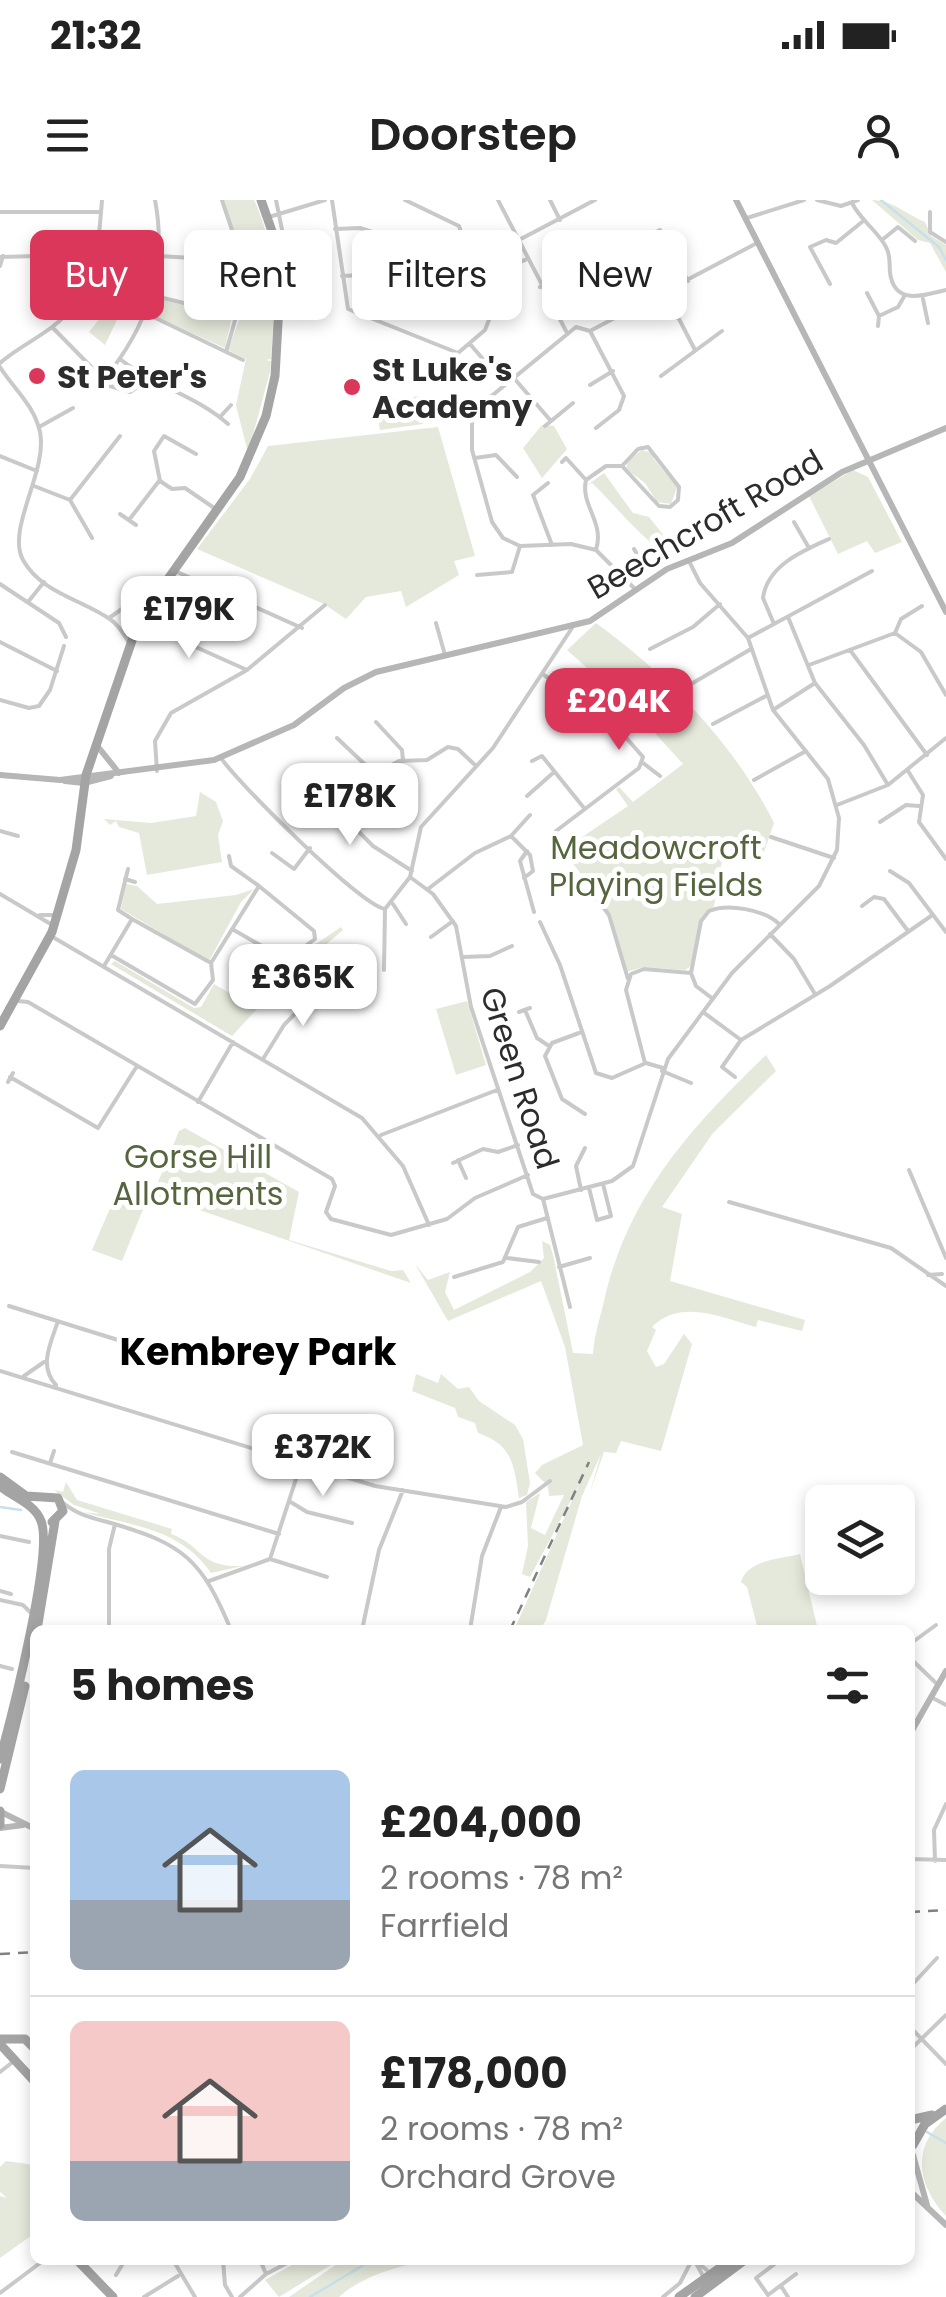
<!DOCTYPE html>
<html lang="en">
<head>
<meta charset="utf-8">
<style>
  :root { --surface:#fff; --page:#f2f2f2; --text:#222; --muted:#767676; --line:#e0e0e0; --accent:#db375a }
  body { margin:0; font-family:Poppins,sans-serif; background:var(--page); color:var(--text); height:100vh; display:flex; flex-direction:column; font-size:38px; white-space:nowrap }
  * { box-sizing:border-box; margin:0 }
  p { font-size:32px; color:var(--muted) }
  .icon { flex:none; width:55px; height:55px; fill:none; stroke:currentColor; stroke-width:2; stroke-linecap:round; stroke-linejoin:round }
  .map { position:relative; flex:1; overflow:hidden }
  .panel { position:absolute; left:30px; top:1425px; width:885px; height:640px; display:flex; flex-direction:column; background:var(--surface); border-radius:15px; box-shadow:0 5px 15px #0003 }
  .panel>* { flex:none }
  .hud { position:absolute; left:30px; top:30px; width:888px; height:90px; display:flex; gap:20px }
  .tools { position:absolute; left:805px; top:1285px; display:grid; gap:20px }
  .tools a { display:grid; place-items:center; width:110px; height:110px; border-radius:15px; background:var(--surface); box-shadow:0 5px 15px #0003; font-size:50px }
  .price { position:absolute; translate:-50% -85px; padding:0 22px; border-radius:20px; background:#fff; color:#222; font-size:32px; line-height:65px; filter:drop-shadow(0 2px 5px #0008) }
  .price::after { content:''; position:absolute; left:50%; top:60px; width:30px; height:22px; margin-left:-15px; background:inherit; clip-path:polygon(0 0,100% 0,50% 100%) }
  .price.selected { background:var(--accent); color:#fff }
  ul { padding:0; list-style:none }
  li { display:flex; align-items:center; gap:30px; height:250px; padding:0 40px }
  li+li { border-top:2px solid var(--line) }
  li span { display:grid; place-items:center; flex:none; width:280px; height:200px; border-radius:15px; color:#555 }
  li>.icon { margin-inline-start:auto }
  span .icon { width:120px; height:120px; fill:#fffc; stroke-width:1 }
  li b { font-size:42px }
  h2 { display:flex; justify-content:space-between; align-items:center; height:120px; padding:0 40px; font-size:42px }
  .tag { padding:0 35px; border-radius:15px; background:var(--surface); box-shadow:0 5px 15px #0003; font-size:35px; line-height:90px }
  .tag.selected { background:var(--accent); color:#fff }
  .status { display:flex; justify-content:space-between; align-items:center; height:70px; padding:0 50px; background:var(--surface); direction:ltr }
  .status svg { height:28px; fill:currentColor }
  header { display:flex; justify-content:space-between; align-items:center; height:130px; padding:0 40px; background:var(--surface); font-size:45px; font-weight:600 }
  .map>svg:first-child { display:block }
  .green { fill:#e5e9db }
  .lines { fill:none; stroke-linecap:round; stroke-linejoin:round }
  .stream { stroke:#c7e0e9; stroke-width:2.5 }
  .minor { stroke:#c9c9c9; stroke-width:4 }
  .secondary { stroke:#b6b6b6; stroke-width:6 }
  .primary { stroke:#a4a4a4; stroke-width:9 }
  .rail { stroke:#818181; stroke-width:2.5; stroke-dasharray:10 8; stroke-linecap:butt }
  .poi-dot { fill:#db375a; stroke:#fff; stroke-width:4 }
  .labels { text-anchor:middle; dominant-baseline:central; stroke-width:10; stroke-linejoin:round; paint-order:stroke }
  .poi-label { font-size:32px; font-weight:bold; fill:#2c2c2c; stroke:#fff; text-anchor:start }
  .street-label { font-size:32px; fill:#2c2c2c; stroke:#fff }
  .park-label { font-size:32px; fill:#55653d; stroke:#fff }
  .quarter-label { font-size:38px; font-weight:bold; fill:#000; stroke:#fff }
</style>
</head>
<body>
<div class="status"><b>21:32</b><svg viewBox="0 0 49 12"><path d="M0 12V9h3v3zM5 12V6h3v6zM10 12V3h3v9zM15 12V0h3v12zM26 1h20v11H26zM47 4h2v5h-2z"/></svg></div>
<header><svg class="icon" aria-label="menu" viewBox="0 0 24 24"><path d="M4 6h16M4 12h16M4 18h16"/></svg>Doorstep<svg class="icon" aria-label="person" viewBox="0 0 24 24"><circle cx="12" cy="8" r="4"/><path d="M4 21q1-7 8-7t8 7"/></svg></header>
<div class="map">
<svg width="946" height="2097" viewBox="0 0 946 2097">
  <rect width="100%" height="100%" fill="#fff"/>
  <!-- green -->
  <path class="green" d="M224 0H254C278 50 275 106 271 159L266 160 271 161 270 172 248 253 236 205 246 159 228 150 243 109 245 80Z
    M872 0C893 0 907 15 925 22L931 36 946 45V72L930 43 918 40Z
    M140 31 141 56 136 57 125 103 105 145 89 132C114 103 126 70 124 33Z
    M155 98 232 117 225 148 150 114Z
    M419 196 423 224 380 230 375 202Z
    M542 225 554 226 567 249 542 278 523 248Z
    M438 227 475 356 454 361 459 375 406 407 401 391 366 397 346 419 324 404 197 349 250 279 268 246Z
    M642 250 655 254 653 258 677 287 671 304 657 302 645 283 626 269 628 260Z
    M853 270 868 277 902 342 875 353 867 341 838 354 809 296Z
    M604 273 633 313 649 317 677 352 676 357C654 355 609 298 592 283L586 286Z
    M596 423C667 474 735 545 774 623L764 652 751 638 726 639 714 706 701 717 691 766 685 770 644 767 626 772 611 715 563 650 628 606 616 589 619 587 633 602 683 564 644 521 628 533 619 524 634 510 567 450Z
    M200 592 216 602 223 621 218 635 222 662 147 675 139 633 119 627 116 621 110 625 104 619 151 623 196 616Z
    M126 684 137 686 157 704 236 695 254 689 241 702 209 761 121 709Z
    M341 727 343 730 282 782 232 836 111 764 115 761 194 808 201 807 214 784 247 803 285 765Z
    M467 801 486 865 456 875 436 809Z
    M766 855 776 871 713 933 662 1007 682 1014 670 1081 805 1120 802 1131 758 1120 756 1127C722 1118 681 1098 652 1127L656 1130 647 1151 656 1167 664 1164 684 1134 692 1144 661 1251 621 1241 616 1253 604 1252 590 1292 601 1254 582 1296 546 1420 540 1430H514L579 1285 530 1377 522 1374 528 1346 526 1302 540 1293 531 1328 545 1335 564 1295 549 1296 548 1286 535 1273 542 1265 583 1245 565 1147 541 1081 448 1121 415 1064 428 1080 450 1072 445 1092 454 1110 530 1072 544 1058 542 1041 550 1045 553 1055 573 1153 593 1154C594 1136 600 1118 604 1101 627 997 691 927 766 855Z
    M185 928 299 992 289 1040 391 1071 403 1070 411 1083 153 994 179 931Z
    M118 990 146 1002 122 1061 92 1050Z
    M416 1174 438 1183 441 1174 458 1189 469 1187 479 1201 515 1225 523 1239 530 1283 527 1295 519 1298C514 1265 513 1245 478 1233L475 1223 458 1217 455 1208 412 1191Z
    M66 1282 77 1300 172 1329 171 1334C203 1345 198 1368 243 1366L211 1373C180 1327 127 1325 83 1312L101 1314 74 1305 54 1290 63 1292Z
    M800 1354 818 1430H758L747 1387 741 1382C747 1360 780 1359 800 1354Z
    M946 1918V2016C918 1986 910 1947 946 1918Z
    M6 1961 35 1965V2033L0 2058V1996L7 1998 0 1992V1967Z
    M301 2060H339L279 2097 265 2080Z
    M343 2060H434C401 2065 363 2075 339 2097H289Z"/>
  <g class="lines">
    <!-- stream -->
    <path class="stream" d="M881 0 939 47 946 60
      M0 1307 21 1310
      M927 1932 946 1943
      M310 2097 372 2060"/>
    <!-- minor -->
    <path class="minor" d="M276 0 290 69
      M332 0 348 109 458 153 485 130 490 117 459 26 405 0
      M498 0 566 131
      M550 0 560 20
      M817 0 841 6 858 0
      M852 3C861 21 877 30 886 47 892 58 888 67 891 78 898 106 928 94 946 90
      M0 12H100
      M930 12V32L946 42
      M269 17 325 0
      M747 18 804 0
      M335 29 360 28 433 52 465 43
      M882 40 898 27 915 41
      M517 41 595 0
      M611 53 660 30 688 81
      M159 56 192 58 232 52 235 39 222 0
      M0 57 39 56 37 78
      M0 66 3 56
      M561 67 568 80
      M342 76C395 70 426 112 481 94
      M478 77 525 60
      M830 84 810 47 826 40 836 43 862 22
      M540 87 565 74
      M665 92 695 150
      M867 93 879 116
      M151 95 237 116
      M923 99 928 123
      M145 113 243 160
      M878 126 879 116 898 107 905 95
      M52 127 110 186 130 192 147 181
      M590 131 757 43
      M470 144 488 165
      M226 152 241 99
      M120 159C154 186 195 195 228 224
      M0 163C16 149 35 140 52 127 96 94 98 50 102 0
      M0 167C14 189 34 205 40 232 48 271 6 329 23 360 42 394 84 400 111 420 119 425 125 437 130 444
      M661 176 722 131
      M513 177 551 221
      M103 180C147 129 168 67 155 0
      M590 185 613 171
      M220 217 231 205
      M545 226 573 203
      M39 227 73 208
      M596 228 619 210 624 196 590 131 576 127 483 203 472 222V250L492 322 503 338 520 346 571 344 596 350 636 390
      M196 254 164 236 154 251 160 281 172 289 185 288 217 310
      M0 256 37 271
      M475 258 496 255 517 277
      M562 262 566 258 586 280 606 266H622L638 249 648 247 679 287 678 300 670 307 659 306 622 266
      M586 280C580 305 605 322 596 350
      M548 283 533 295 552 345
      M34 286 70 300 120 236
      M70 300 92 338
      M120 314 136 325
      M129 320 159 281
      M794 322 809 348
      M175 371 302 428
      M621 371 641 361 634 349
      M477 375 512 372 520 346
      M0 384 59 423 66 437
      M28 402 44 382
      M788 417 815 483 864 545 888 585
      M109 418 129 404 144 409
      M142 423 247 470
      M436 423 445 455
      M774 424 763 398C767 366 802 351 829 339
      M895 433 901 419 922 406
      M748 438 872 371
      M0 442 57 471
      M650 449 693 427 720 404
      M850 450 927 555
      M809 465 895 433 921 452 946 495
      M544 475 615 525 643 557 639 568 556 631
      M686 487 751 449
      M0 500 29 508 39 506 50 490 64 446
      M773 510 815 483
      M376 522 402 550 403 560
      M713 524 766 496
      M337 538 375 574 399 561 427 560 448 547 458 549 476 566
      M221 558C238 583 360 705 385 709L410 677 421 627 493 548 572 428
      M532 561 542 556 584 608
      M643 563 660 576
      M157 571 155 541 171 513 247 470 325 405
      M908 571 923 595 919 622 946 659
      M754 580 806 551
      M314 587 373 646 412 671
      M527 596 553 573
      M837 605 888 585 946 538
      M880 622 906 605 919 606
      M0 631 18 636
      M511 636 530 655 533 671 524 678
      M771 637 834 658
      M527 651 520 661 534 712
      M272 653 294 669 310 648
      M890 671 909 683 946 732
      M410 677 433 694 456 726 471 807 533 994 543 999 570 1107
      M125 679 135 682
      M428 689 475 653 511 636 530 615
      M590 689 609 715 628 779
      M0 694 49 723
      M393 704 406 724
      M862 706 874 697 884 699 908 731
      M40 715H52
      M132 719 211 763
      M540 722 560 765 596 873 612 878 646 863 663 868
      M232 729 286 760 315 739 314 731 259 686
      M770 734 794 759 815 794
      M51 736 362 918 403 966 429 1025
      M431 737 453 721
      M111 755 195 804 213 780 211 763
      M463 757 490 756 512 746
      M211 763 259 686 231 666 229 656
      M104 766 132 719 118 710 128 669
      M384 770 385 709
      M691 773 701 721 709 711C728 703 764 710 778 723
      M18 801 28 802 332 979 335 986 326 1012 331 1019 391 1035 447 1019 475 998 528 975
      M525 810 537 838 549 846
      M519 812 530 808
      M703 812 741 840 830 786 931 716
      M579 833 552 843 545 856 562 899 585 914
      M263 859 284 825 325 783
      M645 863 626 790 631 774 644 769 691 773 696 786 713 799
      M662 871 691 883
      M10 877 98 928 137 866
      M735 877 722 867 741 840
      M8 882 13 873
      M198 902 233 842
      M381 935 497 890
      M458 960 466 978
      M453 963 483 949 498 952 518 945
      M909 970 946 1058
      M589 988 597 1020 611 1016 603 984
      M581 990 576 966 585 948
      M543 999 612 981 633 966 668 859 732 773 819 686 837 650 839 618 828 579 773 510 748 438 700 383 690 363
      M729 1002 891 1048 946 1086
      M507 1058 539 1062
      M559 1067 590 1058
      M928 1075 942 1074
      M454 1077 503 1062 518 1027 547 1018
      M9 1106 118 1140
      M0 1171 375 1286 506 1307 522 1302 550 1281
      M24 1176 44 1162
      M56 1185C38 1166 51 1143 58 1121
      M12 1252 279 1334
      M50 1263 54 1251
      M291 1271 306 1275
      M289 1301 307 1312 352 1323
      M62 1302C77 1315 93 1318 111 1323 184 1344 202 1360 231 1430
      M0 1336 29 1342
      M270 1359 327 1377
      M209 1381 270 1359 298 1273
      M0 1391 11 1394
      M0 1400 23 1405 30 1412
      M109 1430V1349L115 1324
      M362 1430 379 1350 403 1290
      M470 1430 482 1356 501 1307
      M910 1444 936 1425
      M910 1458 938 1485
      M0 1466 12 1469
      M931 1497 946 1505
      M910 1659 946 1660
      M935 1661 934 1630 946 1604
      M0 1666 35 1668
      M910 1787 937 1758
      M910 1827 946 1864
      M910 1850 946 1815
      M0 1872 14 1861
      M173 2060 195 2097
      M223 2060 225 2085 232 2097
      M260 2060 266 2074
      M695 2060 710 2073
      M780 2060 756 2078 768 2095 796 2074
      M695 2061 704 2078
      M116 2075 125 2060
      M781 2086 788 2097
      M0 2093 44 2060
      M144 2097 178 2076
      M240 2097 266 2074 293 2060
      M663 2097 680 2083 692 2060"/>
    <!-- secondary -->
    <path class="secondary" d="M736 0 946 412
      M99 548 119 573
      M0 575 60 580 214 560 294 525 344 488 376 472 590 421 667 369 732 343 842 272 946 228
      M65 581 84 583 111 576
      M910 1534 946 1471
      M1 1612 35 1629
      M0 1628 23 1625
      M913 1955 927 2005
      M910 1991 946 2025"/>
    <!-- primary -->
    <path class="primary" d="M0 826 52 732 76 650 86 575 139 420 240 277 266 216 275 176 279 105 274 37 261 0
      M0 1277 26 1296 58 1298 63 1311 52 1322
      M0 1286C13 1297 35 1304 41 1321 54 1353 11 1519 0 1559
      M37 1430 55 1321
      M0 1589 25 1486
      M0 1611V1625
      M0 1839H25L35 1849
      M0 1844 35 1882
      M35 1856V1878
      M910 1920 932 1915
      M910 1935V1961
      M913 1945 925 1924 946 1909
      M77 2060 113 2097
      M679 2097 731 2060
      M695 2097 745 2060"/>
    <!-- rail -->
    <path class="rail" d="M510 1430 589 1262
      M910 1712 946 1710
      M0 1754 35 1752"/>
  </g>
  <!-- markers -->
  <g class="poi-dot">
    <circle cx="37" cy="176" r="10"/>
    <circle cx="352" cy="187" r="10"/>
  </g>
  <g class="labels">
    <!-- poi labels -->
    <g class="poi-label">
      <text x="372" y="169">St Luke's<tspan x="372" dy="37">Academy</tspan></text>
      <text x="57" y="176">St Peter's</text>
    </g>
    <!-- street labels -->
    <g class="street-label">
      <text transform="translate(705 324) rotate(-30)">Beechcroft Road</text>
      <text transform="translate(520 878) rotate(72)">Green Road</text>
    </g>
    <!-- park labels -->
    <g class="park-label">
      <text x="656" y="647">Meadowcroft<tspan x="656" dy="37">Playing Fields</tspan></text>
      <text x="198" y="956">Gorse Hill<tspan x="198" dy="37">Allotments</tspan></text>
    </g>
    <!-- quarter labels -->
    <g class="quarter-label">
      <text x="258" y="1151">Kembrey Park</text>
    </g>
  </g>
</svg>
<div class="tools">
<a><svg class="icon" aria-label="layers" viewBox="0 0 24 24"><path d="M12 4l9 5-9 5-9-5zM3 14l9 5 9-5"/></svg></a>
</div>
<b class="price" style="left:189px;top:461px">£179K</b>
<b class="price selected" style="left:619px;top:553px">£204K</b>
<b class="price" style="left:350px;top:648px">£178K</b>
<b class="price" style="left:303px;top:829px">£365K</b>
<b class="price" style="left:323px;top:1299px">£372K</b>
<div class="hud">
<a class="tag selected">Buy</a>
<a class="tag">Rent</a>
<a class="tag">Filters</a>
<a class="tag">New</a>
</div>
<section class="panel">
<h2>5 homes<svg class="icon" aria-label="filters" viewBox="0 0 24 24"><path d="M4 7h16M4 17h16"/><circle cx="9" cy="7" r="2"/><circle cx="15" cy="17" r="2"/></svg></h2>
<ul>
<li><span style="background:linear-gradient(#a9c7e8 65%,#9aa5b1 0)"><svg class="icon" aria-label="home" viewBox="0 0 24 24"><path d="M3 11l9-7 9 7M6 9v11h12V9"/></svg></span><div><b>£204,000</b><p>2 rooms · 78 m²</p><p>Farrfield</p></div></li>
<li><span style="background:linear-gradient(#f6c9c9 70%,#9aa5b1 0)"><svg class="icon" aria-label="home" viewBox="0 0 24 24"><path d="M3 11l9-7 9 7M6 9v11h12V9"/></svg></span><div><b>£178,000</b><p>2 rooms · 78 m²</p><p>Orchard Grove</p></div></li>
</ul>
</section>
</div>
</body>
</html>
